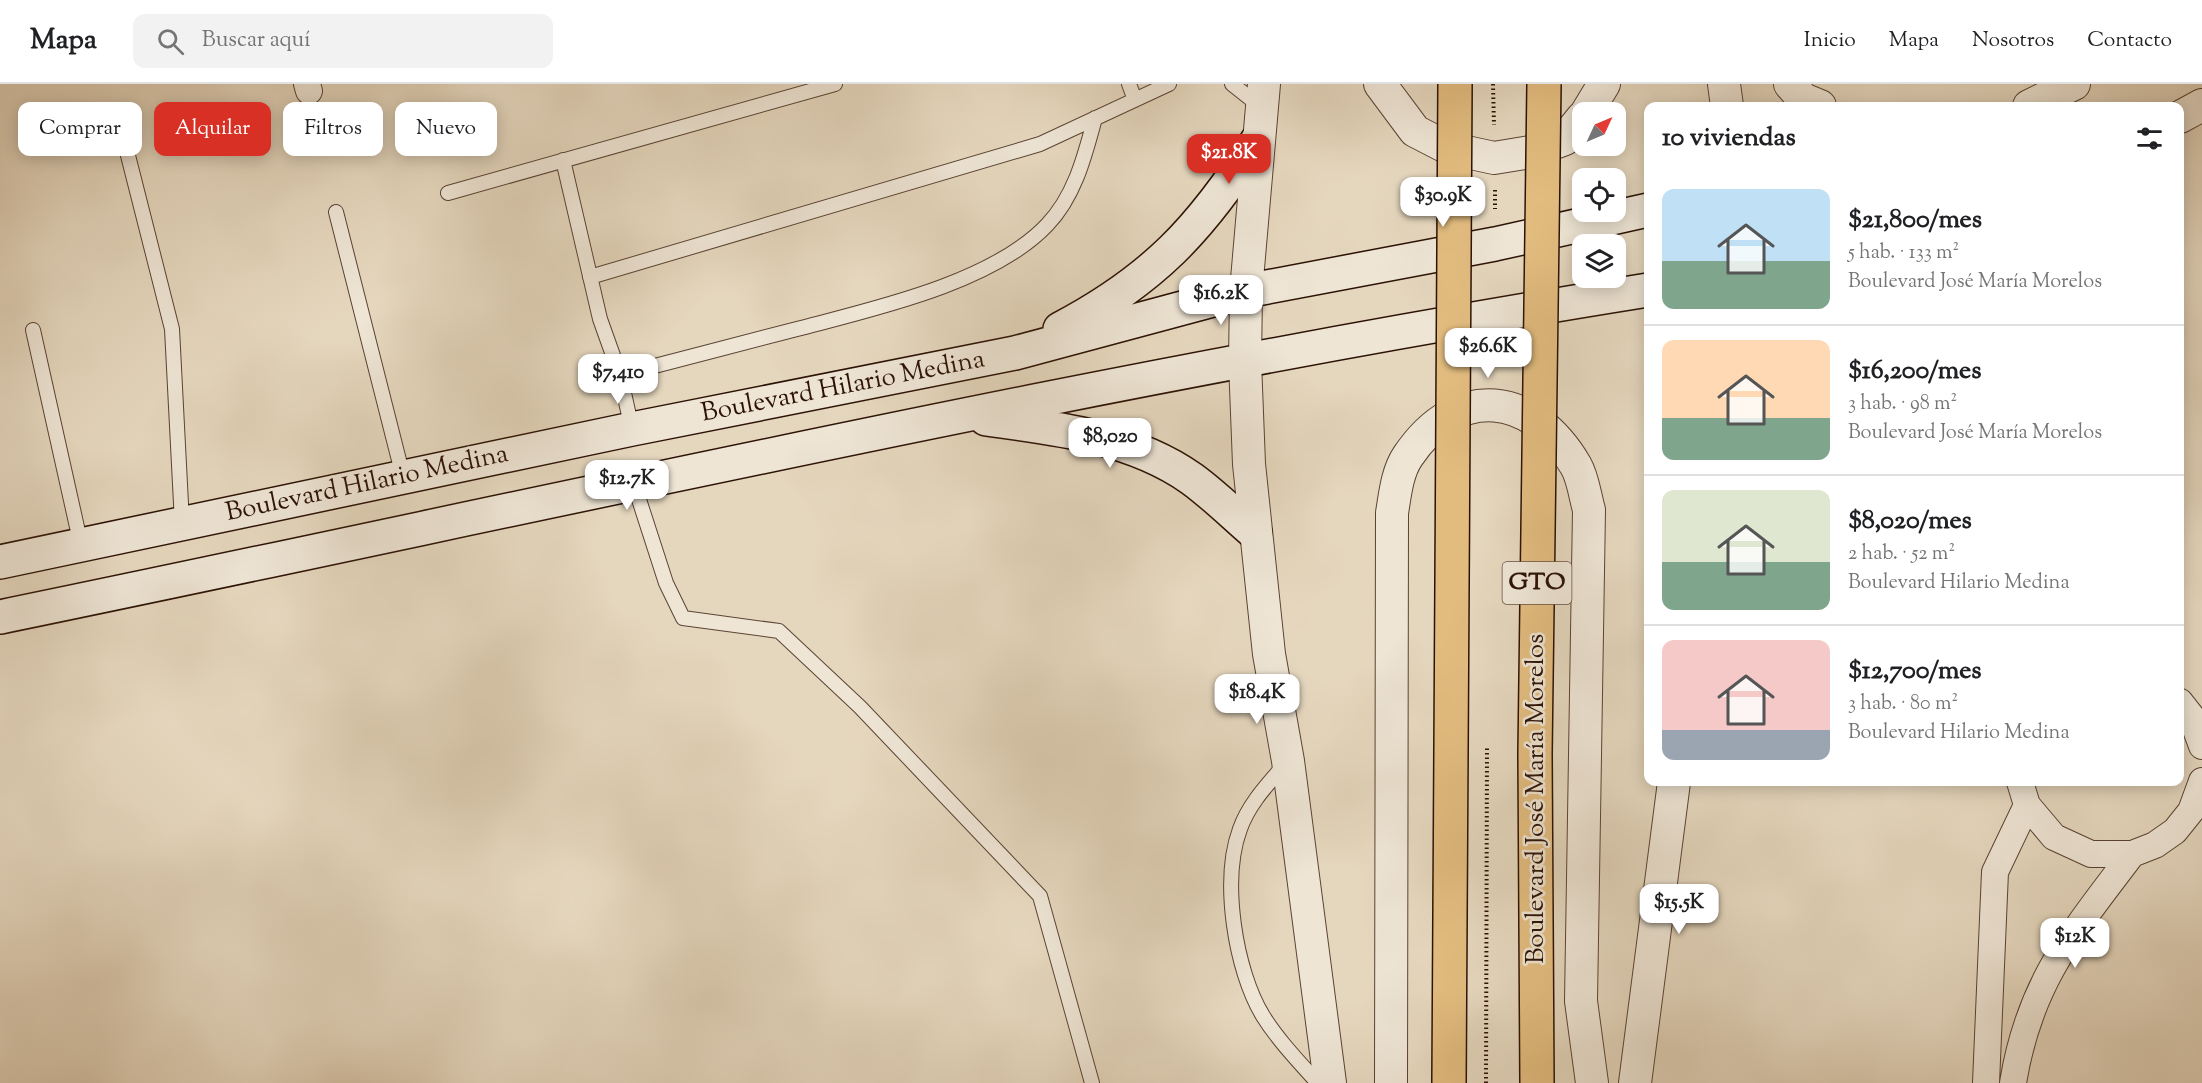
<!DOCTYPE html>
<html lang="es">
<head>
<meta charset="utf-8">
<style>
  :root { --surface:#fff; --page:#f2f2f2; --text:#202124; --muted:#757577; --line:#e0e0e0; --accent:#d93025 }
  body { margin:0; font-family:"Sorts Mill Goudy",serif; background:var(--page); color:var(--text); height:100vh; display:flex; flex-direction:column; font-size:22px; white-space:nowrap }
  * { box-sizing:border-box; margin:0 }
  p { font-size:20px; color:var(--muted) }
  .icon { flex:none; width:33px; height:33px; fill:none; stroke:currentColor; stroke-width:2; stroke-linecap:round; stroke-linejoin:round }
  .map { position:relative; flex:1; overflow:hidden }
  .panel { position:absolute; left:1644px; top:18px; width:540px; height:684px; display:flex; flex-direction:column; background:var(--surface); border-radius:12px; box-shadow:0 3px 15px #0003 }
  .panel>* { flex:none }
  .banner { position:absolute; left:18px; top:18px; width:570px; height:54px; display:flex; gap:12px }
  .needle { width:39px; rotate:46deg }
  .fabs { position:absolute; left:1572px; top:18px; display:grid; gap:12px }
  .fabs a { display:grid; place-items:center; width:54px; height:54px; border-radius:12px; background:var(--surface); box-shadow:0 3px 15px #0003; font-size:30px }
  .price { position:absolute; translate:-50% -51px; padding:0 14px; border-radius:12px; background:#fff; color:#222; font-size:20px; line-height:39px; filter:drop-shadow(0 2px 3px #0008) }
  .price::after { content:''; position:absolute; left:50%; top:36px; width:18px; height:14px; margin-left:-9px; background:inherit; clip-path:polygon(0 0,100% 0,50% 100%) }
  .price.active { background:var(--accent); color:#fff }
  ul { padding:0; list-style:none }
  li { display:flex; align-items:center; gap:18px; height:150px; padding:0 18px }
  li+li { border-top:2px solid var(--line) }
  li span { display:grid; place-items:center; flex:none; width:168px; height:120px; border-radius:12px; color:#555 }
  li>.icon { margin-inline-start:auto }
  span .icon { width:72px; height:72px; fill:#fffc; stroke-width:1 }
  li b { font-size:26px }
  h2 { display:flex; justify-content:space-between; align-items:center; height:72px; padding:0 18px; font-size:26px }
  .tag { padding:0 21px; border-radius:12px; background:var(--surface); box-shadow:0 3px 15px #0003; font-size:21px; line-height:54px }
  .tag.active { background:var(--accent); color:#fff }
  header { display:flex; align-items:center; gap:36px; box-sizing:border-box; height:84px; padding:0 30px; background:var(--surface); border-bottom:2px solid var(--line) }
  header strong { font-size:28px }
  nav { display:flex; gap:33px; margin-inline-start:auto; font-size:21px }
  .search { width:420px; height:54px; background:var(--page); display:flex; align-items:center; gap:15px; box-sizing:border-box; padding:0 21px; border-radius:12px; color:var(--muted); font-size:22px }
  .map>svg:first-child { display:block }
  .lines { fill:none; stroke-linecap:round; stroke-linejoin:round }
  .service-casing { stroke:#5a4333; stroke-width:16 }
  .minor-casing { stroke:#5a4333; stroke-width:28 }
  .tertiary-casing { stroke:#5a4333; stroke-width:34 }
  .secondary-casing { stroke:#2c1205; stroke-width:36 }
  .path { stroke:#2c1205; stroke-width:4; stroke-dasharray:1.5 3; stroke-linecap:butt }
  .service { stroke:#eee5d5; stroke-width:14 }
  .minor { stroke:#eee5d5; stroke-width:26 }
  .tertiary { stroke:#eee5d5; stroke-width:32 }
  .secondary { stroke:#eee5d5; stroke-width:33 }
  .primary-bridge-casing { stroke:#2c1205; stroke-width:36; stroke-linecap:butt }
  .primary-bridge { stroke:#e2bc7f; stroke-width:33 }
  .labels { text-anchor:middle; dominant-baseline:central; stroke-width:5; stroke-linejoin:round; paint-order:stroke }
  .shield { fill:#eee5d5; stroke:#665143; stroke-width:1.5 }
  .shield-label { font-size:24px; font-weight:bold; fill:#2c1205 }
  .street-label { font-size:26px; fill:#2c1205; stroke:#eee5d5 }
</style>
</head>
<body>
<header>
<strong>Mapa</strong>
<div class="search"><svg class="icon" aria-label="search" viewBox="0 0 24 24"><circle cx="10" cy="10" r="6"/><path d="M15 15l6 6"/></svg>Buscar aquí</div>
<nav><a>Inicio</a><a>Mapa</a><a>Nosotros</a><a>Contacto</a></nav>
</header>
<div class="map">
<svg width="2202" height="999" viewBox="0 0 2202 999">
  <rect width="100%" height="100%" fill="#e5d7be"/>
  <filter id="stains"><feTurbulence type="fractalNoise" baseFrequency=".00333" numOctaves="4"/><feColorMatrix values="0 0 0 0 .2 0 0 0 0 .09 0 0 0 0 .02 0 0 0 .5 -.17"/></filter>
  <radialGradient id="worn" r=".72"><stop offset=".6" stop-color="#630" stop-opacity="0"/><stop offset="1" stop-color="#630" stop-opacity=".3"/></radialGradient>
  <g class="lines">
    <defs>
      <path id="service" d="M1129 0 1135 16
        M1232 0 1261 23
        M119 36 172 245 182 439
        M563 76 600 235 620 291 632 345
        M448 109 835 0
        M336 128 403 392
        M590 193 1040 60 1169 0
        M33 246 81 461
        M620 291C679 276 738 260 797 245 873 225 992 199 1047 141 1075 112 1085 71 1095 34
        M634 400 666 499 683 534 779 547 860 623 1040 812 1092 999
        M1287 678C1269 699 1249 719 1240 745 1221 796 1235 886 1263 932 1278 956 1299 978 1318 999"/>
      <path id="minor" d="M307 0 309 7
        M2180 618 2191 632 2202 662
        M2020 698 2027 721 2054 753 2091 770H2132L2155 761 2175 747 2191 727 2202 697
        M1986 999 1995 788 2027 721
        M2013 999C2029 899 2073 848 2132 770"/>
      <path id="tertiary" d="M1264 0 1246 207 1245 278 1249 380 1269 570 1288 677 1330 999
        M1380 0 1415 47 1448 64 1494 74 1530 68 1565 55 1582 34
        M1724 0 1727 22
        M1790 0 1803 15 1820 22
        M2029 22 2074 0
        M1587 28 1604 0
        M2180 33 2202 21
        M1391 999 1392 429C1395 411 1397 388 1408 372 1458 298 1533 308 1576 382 1583 394 1585 412 1589 426L1581 917 1592 999
        M1635 999 1674 698"/>
      <path id="secondary" d="M1060 245C1153 196 1201 145 1257 57
        M986 335C1056 344 1133 353 1192 395 1214 411 1234 431 1255 449
        M0 478 632 345 1015 269 1246 207 1495 160 1648 126
        M0 533C549 420 1095 294 1648 206"/>
    </defs>
    <!-- service casing -->
    <use href="#service" class="service-casing"/>
    <!-- minor casing -->
    <use href="#minor" class="minor-casing"/>
    <!-- tertiary casing -->
    <use href="#tertiary" class="tertiary-casing"/>
    <!-- secondary casing -->
    <use href="#secondary" class="secondary-casing"/>
    <!-- path -->
    <path class="path" d="M1493 0 1494 41
      M1495 106V125
      M1486 999 1487 664"/>
    <!-- service -->
    <use href="#service" class="service"/>
    <!-- minor -->
    <use href="#minor" class="minor"/>
    <!-- tertiary -->
    <use href="#tertiary" class="tertiary"/>
    <!-- secondary -->
    <use href="#secondary" class="secondary"/>
    <defs>
      <path id="primary-bridge" d="M1449 999 1455 0
        M1537 999 1535 670 1544 0"/>
    </defs>
    <!-- primary-bridge casing -->
    <use href="#primary-bridge" class="primary-bridge-casing"/>
    <!-- primary-bridge -->
    <use href="#primary-bridge" class="primary-bridge"/>
  </g>
  <g class="labels">
    <!-- shield labels -->
    <rect class="shield" x="1502.5" y="478" width="69" height="42" rx="4.5"/>
    <g class="shield-label">
      <text x="1537" y="499">GTO</text>
    </g>
    <!-- street labels -->
    <g class="street-label">
      <text transform="translate(843 303) rotate(-11)">Boulevard Hilario Medina</text>
      <text transform="translate(367 400) rotate(-12)">Boulevard Hilario Medina</text>
      <text transform="translate(1536 715) rotate(-90)">Boulevard José María Morelos</text>
    </g>
  </g>
  <rect width="100%" height="100%" filter="url(#stains)"/>
  <rect width="100%" height="100%" fill="url(#worn)"/>
</svg>
<div class="fabs">
<a><svg class="needle" viewBox="-14 -14 28 28"><path d="M0-13l5 13h-10z" fill="#e53935"/><path d="M0 13l5-13h-10z" fill="#757577"/></svg></a>
<a><svg class="icon" aria-label="locate" viewBox="0 0 24 24"><circle cx="12" cy="12" r="6"/><path d="M12 2v4M12 18v4M2 12h4M18 12h4"/></svg></a>
<a><svg class="icon" aria-label="layers" viewBox="0 0 24 24"><path d="M12 4l9 5-9 5-9-5zM3 14l9 5 9-5"/></svg></a>
</div>
<b class="price active" style="left:1229px;top:101px">$21.8K</b>
<b class="price" style="left:1443px;top:144px">$30.9K</b>
<b class="price" style="left:1221px;top:242px">$16.2K</b>
<b class="price" style="left:1488px;top:295px">$26.6K</b>
<b class="price" style="left:618px;top:321px">$7,410</b>
<b class="price" style="left:1110px;top:385px">$8,020</b>
<b class="price" style="left:627px;top:427px">$12.7K</b>
<b class="price" style="left:1257px;top:641px">$18.4K</b>
<b class="price" style="left:1679px;top:851px">$15.5K</b>
<b class="price" style="left:2075px;top:885px">$12K</b>
<div class="banner">
<a class="tag">Comprar</a>
<a class="tag active">Alquilar</a>
<a class="tag">Filtros</a>
<a class="tag">Nuevo</a>
</div>
<section class="panel">
<h2>10 viviendas<svg class="icon" aria-label="filters" viewBox="0 0 24 24"><path d="M4 7h16M4 17h16"/><circle cx="9" cy="7" r="2"/><circle cx="15" cy="17" r="2"/></svg></h2>
<ul>
<li><span style="background:linear-gradient(#bfe0f5 60%,#7fa58c 0)"><svg class="icon" aria-label="home" viewBox="0 0 24 24"><path d="M3 11l9-7 9 7M6 9v11h12V9"/></svg></span><div><b>$21,800/mes</b><p>5 hab. · 133 m²</p><p>Boulevard José María Morelos</p></div></li>
<li><span style="background:linear-gradient(#ffd9b3 65%,#7fa58c 0)"><svg class="icon" aria-label="home" viewBox="0 0 24 24"><path d="M3 11l9-7 9 7M6 9v11h12V9"/></svg></span><div><b>$16,200/mes</b><p>3 hab. · 98 m²</p><p>Boulevard José María Morelos</p></div></li>
<li><span style="background:linear-gradient(#dfe7d0 60%,#7fa58c 0)"><svg class="icon" aria-label="home" viewBox="0 0 24 24"><path d="M3 11l9-7 9 7M6 9v11h12V9"/></svg></span><div><b>$8,020/mes</b><p>2 hab. · 52 m²</p><p>Boulevard Hilario Medina</p></div></li>
<li><span style="background:linear-gradient(#f6c9c9 75%,#9aa5b1 0)"><svg class="icon" aria-label="home" viewBox="0 0 24 24"><path d="M3 11l9-7 9 7M6 9v11h12V9"/></svg></span><div><b>$12,700/mes</b><p>3 hab. · 80 m²</p><p>Boulevard Hilario Medina</p></div></li>
</ul>
</section>
</div>
</body>
</html>
